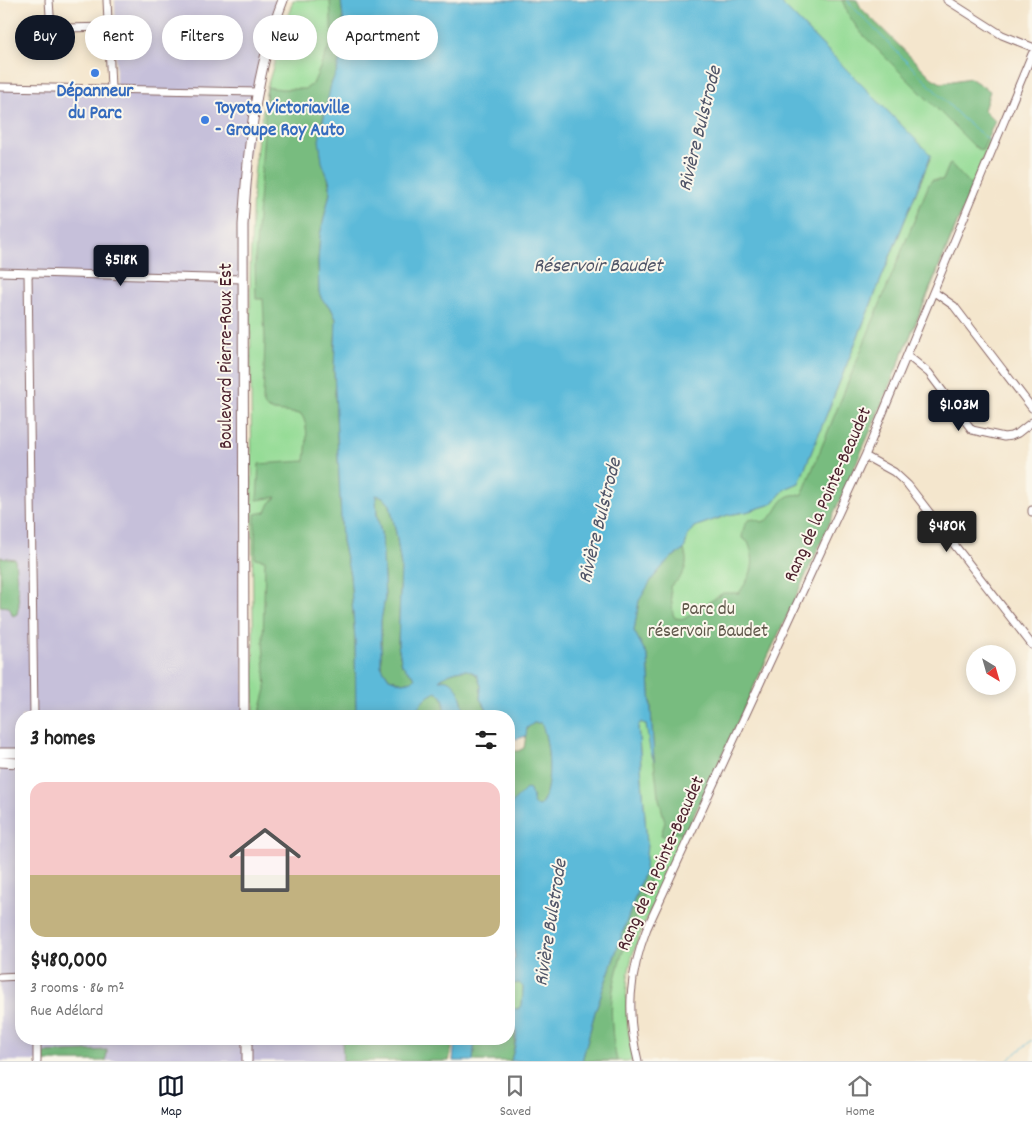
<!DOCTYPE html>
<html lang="en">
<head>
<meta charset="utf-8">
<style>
  :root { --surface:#fff; --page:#f6f6f6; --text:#222; --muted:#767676; --line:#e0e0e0; --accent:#111827 }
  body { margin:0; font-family:Dekko,sans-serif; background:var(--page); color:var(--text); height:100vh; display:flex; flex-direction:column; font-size:19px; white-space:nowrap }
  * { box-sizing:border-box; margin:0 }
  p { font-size:16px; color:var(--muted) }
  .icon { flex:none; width:28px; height:28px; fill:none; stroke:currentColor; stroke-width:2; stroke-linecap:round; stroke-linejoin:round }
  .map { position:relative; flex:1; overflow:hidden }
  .panel { position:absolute; left:15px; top:710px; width:500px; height:335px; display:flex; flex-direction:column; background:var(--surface); border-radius:20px; box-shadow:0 2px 12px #0003 }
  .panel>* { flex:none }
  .hud { position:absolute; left:15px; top:15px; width:500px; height:45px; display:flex; gap:10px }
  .needle { width:32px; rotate:143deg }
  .buttons { position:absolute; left:966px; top:645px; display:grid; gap:10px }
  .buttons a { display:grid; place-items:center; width:50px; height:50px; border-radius:50%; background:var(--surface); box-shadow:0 2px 12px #0003; font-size:25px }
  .price { position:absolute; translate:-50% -42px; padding:0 11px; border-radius:5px; background:var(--accent); color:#fff; font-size:16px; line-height:32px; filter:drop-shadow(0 1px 2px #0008) }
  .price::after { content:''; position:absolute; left:50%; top:30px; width:15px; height:11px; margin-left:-8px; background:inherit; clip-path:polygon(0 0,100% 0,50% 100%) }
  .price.active { background:#222; color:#fff }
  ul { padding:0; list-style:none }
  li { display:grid; align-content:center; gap:10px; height:265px; padding:0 15px }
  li+li { border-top:1px solid var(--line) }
  li span { display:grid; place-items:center; height:155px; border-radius:15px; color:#555 }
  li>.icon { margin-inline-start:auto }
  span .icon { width:90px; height:90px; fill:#fffc; stroke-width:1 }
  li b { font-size:21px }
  h2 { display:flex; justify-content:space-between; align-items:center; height:60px; padding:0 15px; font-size:21px }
  .chip { padding:0 18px; border-radius:22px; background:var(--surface); box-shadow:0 2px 12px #0003; font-size:18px; line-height:45px }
  .chip.active { background:var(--accent); color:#fff }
  .tabs { display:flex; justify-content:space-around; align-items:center; height:70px; border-top:1px solid var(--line); background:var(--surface); font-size:14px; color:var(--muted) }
  .tabs a { display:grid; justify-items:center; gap:2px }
  .tabs .active { color:var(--accent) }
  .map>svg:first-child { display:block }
  .industrial { fill:#c6c0da }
  .green { fill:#95dc96; stroke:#707e60 }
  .forest { fill:#78bc7f; stroke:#616e55 }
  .water { fill:#5bbad9; stroke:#526c82; fill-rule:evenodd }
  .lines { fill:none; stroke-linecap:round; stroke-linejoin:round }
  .stream { stroke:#5bbad9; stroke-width:1 }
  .minor-casing { stroke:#866564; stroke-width:9 }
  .major-casing { stroke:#866564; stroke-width:11 }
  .minor { stroke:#fff; stroke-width:7 }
  .major { stroke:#fff; stroke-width:9 }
  .shop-dot { fill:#3f7fe0; stroke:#fbf7ec; stroke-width:2 }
  .labels { text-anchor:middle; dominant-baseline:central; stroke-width:4; stroke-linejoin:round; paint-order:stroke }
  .shop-label { font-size:19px; font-weight:bold; fill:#366cbe; stroke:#fbf7ec }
  .street-label { font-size:19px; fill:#4a1f2b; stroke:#fbf7ec }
  .park-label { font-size:19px; fill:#60584b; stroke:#fbf7ec }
  .water-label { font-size:20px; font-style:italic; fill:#505568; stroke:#fbf7ec }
</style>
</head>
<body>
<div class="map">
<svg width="1032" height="1061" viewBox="0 0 1032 1061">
  <rect width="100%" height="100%" fill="#fbf7ec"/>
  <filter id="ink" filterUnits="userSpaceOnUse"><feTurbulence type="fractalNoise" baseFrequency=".02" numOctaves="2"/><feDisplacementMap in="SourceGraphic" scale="10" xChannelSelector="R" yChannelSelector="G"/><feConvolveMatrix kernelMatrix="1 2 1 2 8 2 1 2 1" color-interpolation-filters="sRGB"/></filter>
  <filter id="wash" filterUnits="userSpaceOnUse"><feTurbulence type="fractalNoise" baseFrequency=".0096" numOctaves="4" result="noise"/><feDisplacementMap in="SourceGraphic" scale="20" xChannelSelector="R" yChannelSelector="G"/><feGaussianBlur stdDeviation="1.12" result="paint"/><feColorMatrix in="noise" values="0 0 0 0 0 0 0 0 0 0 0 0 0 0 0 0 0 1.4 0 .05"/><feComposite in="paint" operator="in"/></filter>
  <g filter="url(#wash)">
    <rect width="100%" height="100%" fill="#f4e6cd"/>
    <!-- industrial -->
    <path class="industrial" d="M115 0H283L268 48 247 159 244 716H21V1039H342L344 1061H0V83L116 85Z"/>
    <!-- green -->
    <path class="green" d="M293 0H341L334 370 342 541 356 716H254L250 274 253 186 258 139 267 87Z
      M778 0H848L962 118 990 141C921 318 844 493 764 665 733 733 700 801 669 869 657 898 641 927 632 957 623 990 626 1028 634 1061H582L645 869 647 844 638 726 641 722 646 725 648 734 634 631 684 550 688 535 694 527 728 515 746 512 772 504 785 489 799 483 931 156Z
      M519 983 523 987 522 1004 518 1009 509 1008V985Z"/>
    <!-- forest -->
    <path class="forest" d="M330 0H341L345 38 337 71 331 84 329 98 322 122 330 193 320 235 318 261 319 292 322 300 331 308 336 319 334 370 342 541 350 575 355 639 356 716H259L266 689 263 642 265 560 255 558V514L266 512 270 503 277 497 257 500 259 464 305 461C306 448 310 426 301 414L274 411 265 407 263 401 265 339 263 299H256L255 260 267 87 281 89H305L313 84 332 40Z
      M842 0H857L861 8 932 78 941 83 970 78 990 91 984 110 995 121 982 151 974 146 861 33 849 16Z
      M951 164 972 187 870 432 814 558 685 834 672 832 670 839 661 835 665 822 658 795 654 761 648 657 634 631 639 600 652 579 669 559 684 550C690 565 683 578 670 586L673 614 675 618 684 619 723 593H739C752 574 757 564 748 542L742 538C744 524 746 514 762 522 782 516 775 491 802 495L929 184 932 180H943L949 165Z
      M376 495 383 497 390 505 396 533 401 566 398 645 402 665 415 677 412 681 403 683 389 678 381 666V620L385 598 382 537 377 516Z
      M0 557 15 559 19 605 17 614 13 616 9 607 0 606Z
      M467 669 477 675 481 686 480 699 491 716H465L461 698 439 681C445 673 457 671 467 669Z
      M436 692C446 696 445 707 443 716H402L415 710 426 697Z
      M541 722C550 741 553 790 540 806L534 805 530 789 509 810V748L512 751H518L524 748 527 728 534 723Z
      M645 869 651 875C638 911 622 947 614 984 609 1006 612 1039 617 1061H582L595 1012Z
      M509 1016C518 1031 515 1045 511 1061H473L475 1039H509Z
      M342 1039H449L452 1048 449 1061H343Z
      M107 1050 106 1061H43V1053Z"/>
    <!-- water -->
    <path class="water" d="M341 0H778L931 155 799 483 785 489 772 504 746 512 728 515 694 527 688 535 684 550 669 559 652 579 639 601 634 631 648 657 654 761 650 750 646 725 641 722 638 726 647 844 645 869 595 1012 582 1061H511C513 1052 517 1041 516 1031 514 1022 509 1018 509 1008L518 1009 522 1004 523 987 519 983 509 985V962H512L515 958 509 923V810L514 801 527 788 530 789 534 805 540 806C553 790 550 741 541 723H534L527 728 526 736 517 739 509 737V716H491L480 699 481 686 477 675C474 673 469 670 466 670 458 669 444 675 439 680 442 680 444 679 447 680 460 683 463 706 465 716H443C445 707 446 695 436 692 423 698 424 702 415 710 402 720 373 716 356 716L355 639 350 575 342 541 334 370 336 319 331 308 322 300 319 292 318 261 320 235 330 193V183L322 162 319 140 331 84 337 71 345 38ZM376 495 383 497 390 505 396 533 401 566 398 645 402 665 415 677 412 681 403 683 389 678 381 666V621L385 598 382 537 377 516Z
      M455 1039H475L473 1061H453Z"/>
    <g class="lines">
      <!-- stream -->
      <path class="stream" d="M848 0 850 4 962 118 990 141
        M1007 1061 1032 1040"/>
    </g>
  </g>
  <g filter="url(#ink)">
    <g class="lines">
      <defs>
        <path id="minor" d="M49 0 50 15 57 26 66 28 108 27
          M107 0 111 88
          M947 0 1002 35 1032 47
          M0 87 257 92
          M0 272 243 279
          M28 273 34 716
          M934 292 954 306 1032 408
          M908 356 929 373 972 430 1004 437 1011 436 1018 433 1032 422
          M865 456 894 472 908 485 1032 645
          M1032 510V512
          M0 977 21 976
          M37 1039V1061
          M638 1061C626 1012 629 975 647 928L865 456 1032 54"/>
        <path id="major" d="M244 716 243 225C248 149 255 72 283 0
          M0 753H21
          M0 762 21 763
          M247 1039V1061"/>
      </defs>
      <!-- minor casing -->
      <use href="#minor" class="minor-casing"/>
      <!-- major casing -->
      <use href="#major" class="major-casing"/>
      <!-- minor -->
      <use href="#minor" class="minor"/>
      <!-- major -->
      <use href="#major" class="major"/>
    </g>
  </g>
  <!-- markers -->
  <g class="shop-dot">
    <circle cx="95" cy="73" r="5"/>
    <circle cx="205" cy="120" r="5"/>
  </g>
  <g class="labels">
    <!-- shop labels -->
    <g class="shop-label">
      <text x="95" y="92">Dépanneur<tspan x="95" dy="22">du Parc</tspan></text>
      <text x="215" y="109" text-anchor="start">Toyota Victoriaville<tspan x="215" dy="22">- Groupe Roy Auto</tspan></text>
    </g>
    <!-- street labels -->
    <g class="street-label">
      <text transform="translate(227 356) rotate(-90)">Boulevard Pierre-Roux Est</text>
      <text transform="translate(829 495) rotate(-66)">Rang de la Pointe-Beaudet</text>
      <text transform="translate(662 864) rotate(-66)">Rang de la Pointe-Beaudet</text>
    </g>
    <!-- park labels -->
    <g class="park-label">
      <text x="708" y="610">Parc du<tspan x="708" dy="22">réservoir Baudet</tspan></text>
    </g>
    <!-- water labels -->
    <g class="water-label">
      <text transform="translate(701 129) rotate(-76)">Rivière Bulstrode</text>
      <text x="598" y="267">Réservoir Baudet</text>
      <text transform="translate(601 521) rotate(-76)">Rivière Bulstrode</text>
      <text transform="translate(552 923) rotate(-81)">Rivière Bulstrode</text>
    </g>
  </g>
</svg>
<div class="buttons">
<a><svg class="needle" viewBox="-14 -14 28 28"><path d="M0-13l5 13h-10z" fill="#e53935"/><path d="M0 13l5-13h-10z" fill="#767676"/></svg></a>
</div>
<b class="price" style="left:121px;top:287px">$518K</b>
<b class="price" style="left:959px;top:432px">$1.03M</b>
<b class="price active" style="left:947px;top:553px">$480K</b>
<div class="hud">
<a class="chip active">Buy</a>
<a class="chip">Rent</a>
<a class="chip">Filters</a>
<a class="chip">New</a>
<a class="chip">Apartment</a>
</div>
<section class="panel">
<h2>3 homes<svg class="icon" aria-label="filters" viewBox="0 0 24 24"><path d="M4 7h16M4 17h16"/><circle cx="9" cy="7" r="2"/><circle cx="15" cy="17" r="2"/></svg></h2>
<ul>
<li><span style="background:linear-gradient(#f6c9c9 60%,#c2b280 0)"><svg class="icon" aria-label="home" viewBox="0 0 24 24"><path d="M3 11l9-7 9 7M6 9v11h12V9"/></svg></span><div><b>$480,000</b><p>3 rooms · 86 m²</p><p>Rue Adélard</p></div></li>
</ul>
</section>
</div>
<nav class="tabs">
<a class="active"><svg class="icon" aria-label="map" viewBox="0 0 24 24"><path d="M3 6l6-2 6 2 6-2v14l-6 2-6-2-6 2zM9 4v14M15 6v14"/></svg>Map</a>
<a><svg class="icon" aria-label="saved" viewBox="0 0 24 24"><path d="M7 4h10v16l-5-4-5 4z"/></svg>Saved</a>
<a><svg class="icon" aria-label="home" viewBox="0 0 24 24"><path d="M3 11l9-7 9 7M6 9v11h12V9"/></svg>Home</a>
</nav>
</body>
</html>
